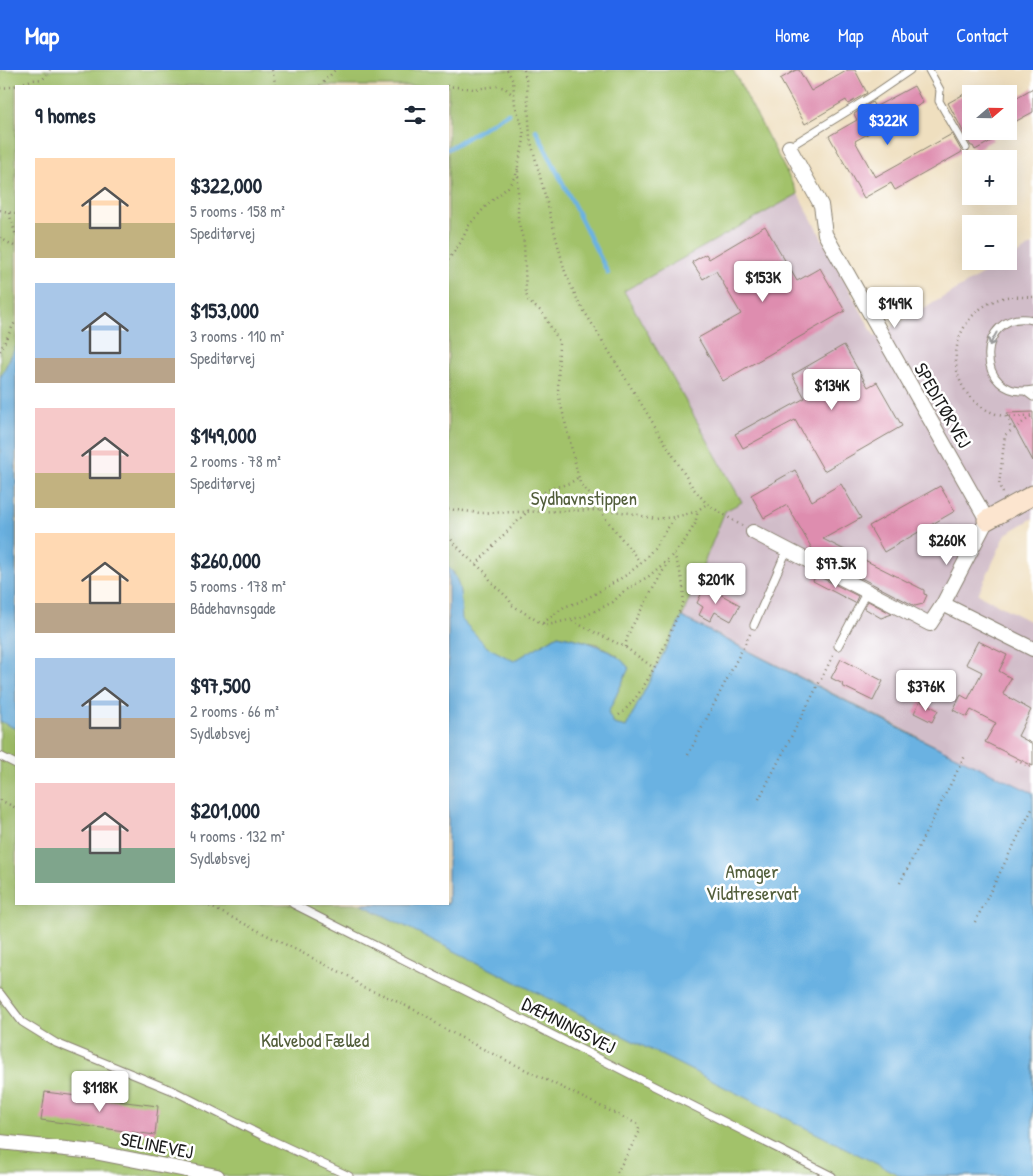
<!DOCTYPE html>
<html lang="en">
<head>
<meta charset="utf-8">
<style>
  :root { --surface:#fff; --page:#f2f2f3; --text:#1f2937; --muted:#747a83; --accent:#2563eb }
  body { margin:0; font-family:"Patrick Hand",sans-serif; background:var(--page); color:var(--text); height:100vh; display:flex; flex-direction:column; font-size:19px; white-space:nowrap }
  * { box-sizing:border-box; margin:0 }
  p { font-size:16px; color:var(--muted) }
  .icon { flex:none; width:28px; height:28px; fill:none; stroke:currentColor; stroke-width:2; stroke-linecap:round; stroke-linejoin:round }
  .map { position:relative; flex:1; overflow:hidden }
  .drawer { position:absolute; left:15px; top:15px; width:434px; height:820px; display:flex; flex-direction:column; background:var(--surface); border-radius:0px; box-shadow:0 5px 20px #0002 }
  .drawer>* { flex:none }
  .needle { width:32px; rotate:70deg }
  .controls { position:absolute; left:962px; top:15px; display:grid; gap:10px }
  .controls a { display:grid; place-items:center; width:55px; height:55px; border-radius:0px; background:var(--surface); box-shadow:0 5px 20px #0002; font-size:25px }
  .price { position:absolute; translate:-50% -42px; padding:0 11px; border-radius:5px; background:#fff; color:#222; font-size:16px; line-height:32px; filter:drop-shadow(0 1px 2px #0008) }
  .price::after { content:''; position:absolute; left:50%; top:30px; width:15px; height:11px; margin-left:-8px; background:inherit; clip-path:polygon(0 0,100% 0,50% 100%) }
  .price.current { background:var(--accent); color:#fff }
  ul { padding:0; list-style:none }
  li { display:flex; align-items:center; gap:15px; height:125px; padding:0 20px }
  li span { display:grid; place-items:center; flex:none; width:140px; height:100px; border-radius:0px; color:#555 }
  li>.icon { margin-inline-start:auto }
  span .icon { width:60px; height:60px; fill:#fffc; stroke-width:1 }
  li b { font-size:21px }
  h2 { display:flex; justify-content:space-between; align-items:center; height:60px; padding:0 20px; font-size:21px }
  header { display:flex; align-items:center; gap:30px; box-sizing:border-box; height:70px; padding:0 25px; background:var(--accent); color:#fff }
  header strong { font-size:24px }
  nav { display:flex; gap:28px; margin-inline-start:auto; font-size:18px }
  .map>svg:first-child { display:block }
  .industrial { fill:#d1bdc9 }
  .green { fill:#a2c26a; stroke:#5f6f43; fill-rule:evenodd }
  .water { fill:#6ab2e2; stroke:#43677f }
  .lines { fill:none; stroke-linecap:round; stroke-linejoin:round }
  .stream { stroke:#6ab2e2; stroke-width:4.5 }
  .building { fill:#de8daf }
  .lane-casing { stroke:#867e6e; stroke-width:9 }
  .street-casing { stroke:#867e6e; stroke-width:16 }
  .secondary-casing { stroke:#867e6e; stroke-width:21 }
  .path { stroke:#867e6e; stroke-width:2.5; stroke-dasharray:1 4; stroke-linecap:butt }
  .lane { stroke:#fff; stroke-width:7 }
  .street { stroke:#fff; stroke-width:14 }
  .secondary { stroke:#fce5cf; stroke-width:19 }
  .oneway { stroke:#999 }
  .labels { text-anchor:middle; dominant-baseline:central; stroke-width:5; stroke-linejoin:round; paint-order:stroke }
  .street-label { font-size:19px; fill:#1c1c1c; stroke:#fff }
  .park-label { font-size:19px; fill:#525e3b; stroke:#fff }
</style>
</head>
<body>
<header>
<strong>Map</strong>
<nav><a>Home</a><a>Map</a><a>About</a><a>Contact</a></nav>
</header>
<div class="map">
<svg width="1033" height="1106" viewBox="0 0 1033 1106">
  <rect width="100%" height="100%" fill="#fff"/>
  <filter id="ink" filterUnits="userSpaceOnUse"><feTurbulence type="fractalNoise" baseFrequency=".02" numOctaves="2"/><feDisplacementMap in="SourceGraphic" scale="10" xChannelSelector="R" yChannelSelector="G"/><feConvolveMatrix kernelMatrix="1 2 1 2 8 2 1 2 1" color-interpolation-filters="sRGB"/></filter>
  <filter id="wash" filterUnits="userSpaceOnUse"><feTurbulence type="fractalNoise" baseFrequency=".0096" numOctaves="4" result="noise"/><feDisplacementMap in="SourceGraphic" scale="20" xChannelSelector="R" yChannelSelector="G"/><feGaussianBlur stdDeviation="1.12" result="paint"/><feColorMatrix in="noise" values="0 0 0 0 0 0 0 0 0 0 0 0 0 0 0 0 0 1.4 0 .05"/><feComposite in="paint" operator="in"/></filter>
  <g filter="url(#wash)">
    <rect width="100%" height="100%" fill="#efdfbf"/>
    <!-- industrial -->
    <path class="industrial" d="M798 124 875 267 1005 191H1009V189L1033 175V448L1006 464 978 524 1033 553V723L910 664 682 547 725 441 742 432 624 221Z"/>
    <!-- green -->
    <path class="green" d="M0 0H733L798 124 624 221 742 432 725 441 682 547 650 610 692 552 1033 726V1106H0ZM16 16H448V497L454 503 448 834H16ZM558 565 597 574 618 586 533 580Z"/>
    <!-- water -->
    <path class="water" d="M16 276V659L0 651V308Z
      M448 497C463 511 460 532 462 550L487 577 514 591 558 565C585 571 611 576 629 598L608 643 614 654 626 657 682 547 910 664 1033 723V1106H901L361 834H448Z"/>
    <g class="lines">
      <!-- stream -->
      <path class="stream" d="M536 60 608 203
        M448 79 508 43"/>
    </g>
    <g id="blocks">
      <!-- building -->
      <path class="building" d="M796 0H799L811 21 848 0H855L867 23 848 34 846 30 805 54 780 9Z
        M914 16 923 33 855 71 875 107 952 64 962 82 895 120 891 113 864 128 829 66 857 50 854 44 872 32 875 37Z
        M1033 18V42L1009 55V32Z
        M966 23 971 32V61H988L993 70 975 80 973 76H971L948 33Z
        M765 156 797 211 820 198 845 241 723 311 698 268 741 244 716 201 703 209 692 192 706 184 709 189Z
        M844 275 868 317 877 312 902 356 824 401 795 350 743 378 735 364 764 348 765 350 805 328 792 305Z
        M1033 342V391L1007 343Z
        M795 400 812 431 841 414 861 448 823 469 924 520V524L927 525 923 534 915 536 815 484 787 435 764 448 751 425Z
        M940 416 955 441 884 482 869 456Z
        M816 505 858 526 855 533 813 511Z
        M705 516 740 535 731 551 715 542 710 551 699 545 703 537 697 533Z
        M868 531 892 544 881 548 864 538Z
        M978 571 1007 585 999 601 1011 608 1003 624 1031 640 1018 666 1033 674V696L985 672 996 653 971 640 967 647 953 640 961 625 968 629 982 602 966 594Z
        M841 589 883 611 873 631 842 616 843 614 831 608Z
        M920 631 938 640 932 652 914 643Z
        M45 1022 158 1036 155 1065 41 1050Z"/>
    </g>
  </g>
  <g filter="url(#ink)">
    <use href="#blocks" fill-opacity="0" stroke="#867e6e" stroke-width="1"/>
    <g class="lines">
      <defs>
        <path id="lane" d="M929 0 940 20 939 31 966 78
          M789 77 869 28 910 0
          M1033 250C975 237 973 332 1033 320
          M1025 321 1033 327
          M754 555 787 480
          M838 576 867 521
          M0 686 16 694
          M293 834 832 1106
          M0 923 22 952 56 973 176 1022 261 1065 349 1106"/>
        <path id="street" d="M753 462 930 554 943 534 987 450 825 164 821 135 789 77
          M943 534 1033 579
          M0 1072 94 1082 217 1106"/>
        <path id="secondary" d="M987 450 1033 425"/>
      </defs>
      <!-- lane casing -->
      <use href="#lane" class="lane-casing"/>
      <!-- street casing -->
      <use href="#street" class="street-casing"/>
      <!-- secondary casing -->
      <use href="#secondary" class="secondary-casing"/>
      <!-- path -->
      <path class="path" d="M272 0 276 16
        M507 0 513 11 515 35 523 58 524 70 518 96V151L524 172 526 224 529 232 542 242 546 249 559 271 558 323 580 413 592 427 614 442
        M524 0 527 14 530 68 565 202 578 231 693 418 707 434 742 456
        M320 16 335 0
        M447 16 474 19 498 16 505 18 513 25
        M0 18 11 17 32 10 43 9 47 5 50 0
        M0 140 16 144
        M9 143 16 166
        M0 168 16 177
        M448 190 461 172 469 155 488 134 508 117 516 105 518 98
        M1033 227C1023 228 1012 225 1002 228 944 245 938 326 999 345 1010 348 1022 346 1033 345
        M0 281 16 250
        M1007 346 1011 359
        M1003 423 999 415 1005 365 1032 346
        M592 428 606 449 641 493
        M448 439 480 443 600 440 630 443 655 449 675 447 695 442 707 434
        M448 466 466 486 485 502 493 514 509 529 512 535 544 555H548L585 546 613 532 623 522 649 506 669 489 684 472 695 454 698 440
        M476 495C492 476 508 461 525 444 531 437 535 428 543 423 553 415 569 417 578 407
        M572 551 625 577 654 598
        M543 553 564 537 579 532 593 525 628 504 641 493 655 477 675 447
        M625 577 627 568 631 558 668 492
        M619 645C650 620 667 568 683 533 685 515 680 501 674 484
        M688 685 750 564
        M1016 690 1033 698
        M759 729 834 584
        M0 730 16 738
        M900 813 966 684
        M205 834 350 907 363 918 381 924 425 945 441 957 481 978 637 1054 640 1061 615 1106
        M975 852 1033 737"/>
      <!-- lane -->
      <use href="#lane" class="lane"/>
      <!-- street -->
      <use href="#street" class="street"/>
      <!-- secondary -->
      <use href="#secondary" class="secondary"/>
    </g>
    <!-- one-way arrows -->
    <defs><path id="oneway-shaft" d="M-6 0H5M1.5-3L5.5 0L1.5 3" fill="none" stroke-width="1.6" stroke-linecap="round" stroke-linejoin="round" transform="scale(1.25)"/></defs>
    <use class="oneway" href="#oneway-shaft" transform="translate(993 269) rotate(119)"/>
  </g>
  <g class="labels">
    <!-- street labels -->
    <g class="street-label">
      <text transform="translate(943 335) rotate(60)">SPEDITØRVEJ</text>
      <text transform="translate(569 955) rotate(27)">DÆMNINGSVEJ</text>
      <text transform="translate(157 1075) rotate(11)">SELINEVEJ</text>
    </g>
    <!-- park labels -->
    <g class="park-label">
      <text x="584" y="428">Sydhavnstippen</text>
      <text x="752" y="801">Amager<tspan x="752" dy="22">Vildtreservat</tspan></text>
      <text x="315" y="970">Kalvebod Fælled</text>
    </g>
  </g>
</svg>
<div class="controls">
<a><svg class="needle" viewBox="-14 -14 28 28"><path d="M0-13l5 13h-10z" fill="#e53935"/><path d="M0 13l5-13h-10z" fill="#747a83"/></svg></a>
<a>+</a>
<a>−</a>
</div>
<b class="price current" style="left:888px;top:76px">$322K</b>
<b class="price" style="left:763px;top:233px">$153K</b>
<b class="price" style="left:895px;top:259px">$149K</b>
<b class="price" style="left:832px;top:341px">$134K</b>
<b class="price" style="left:947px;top:496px">$260K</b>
<b class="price" style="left:836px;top:519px">$97.5K</b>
<b class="price" style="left:716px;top:535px">$201K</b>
<b class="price" style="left:926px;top:642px">$376K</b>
<b class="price" style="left:100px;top:1043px">$118K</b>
<section class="drawer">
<h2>9 homes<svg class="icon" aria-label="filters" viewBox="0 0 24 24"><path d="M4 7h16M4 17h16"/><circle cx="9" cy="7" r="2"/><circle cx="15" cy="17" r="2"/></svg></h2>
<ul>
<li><span style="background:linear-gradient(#ffd9b3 65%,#c2b280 0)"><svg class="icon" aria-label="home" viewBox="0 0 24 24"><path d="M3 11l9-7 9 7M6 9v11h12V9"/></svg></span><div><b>$322,000</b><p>5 rooms · 158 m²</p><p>Speditørvej</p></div></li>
<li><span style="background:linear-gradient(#a9c7e8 75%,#b9a48a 0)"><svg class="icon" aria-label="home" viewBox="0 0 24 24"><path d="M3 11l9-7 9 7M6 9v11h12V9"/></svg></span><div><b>$153,000</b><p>3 rooms · 110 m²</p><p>Speditørvej</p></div></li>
<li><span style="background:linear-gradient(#f6c9c9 65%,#c2b280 0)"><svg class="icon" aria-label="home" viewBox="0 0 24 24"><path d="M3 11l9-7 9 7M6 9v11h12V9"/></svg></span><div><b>$149,000</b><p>2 rooms · 78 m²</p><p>Speditørvej</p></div></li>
<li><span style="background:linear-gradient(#ffd9b3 70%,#b9a48a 0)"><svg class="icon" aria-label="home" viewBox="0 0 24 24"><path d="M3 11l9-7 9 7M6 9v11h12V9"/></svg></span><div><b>$260,000</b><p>5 rooms · 178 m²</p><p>Bådehavnsgade</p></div></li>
<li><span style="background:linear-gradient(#a9c7e8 60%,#b9a48a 0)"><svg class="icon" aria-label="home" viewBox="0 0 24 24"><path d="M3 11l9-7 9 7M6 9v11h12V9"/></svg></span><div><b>$97,500</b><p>2 rooms · 66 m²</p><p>Sydløbsvej</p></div></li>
<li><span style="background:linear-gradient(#f6c9c9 65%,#7fa58c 0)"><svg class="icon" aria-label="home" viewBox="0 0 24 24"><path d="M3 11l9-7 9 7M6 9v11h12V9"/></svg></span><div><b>$201,000</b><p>4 rooms · 132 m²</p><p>Sydløbsvej</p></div></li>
</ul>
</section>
</div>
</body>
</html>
